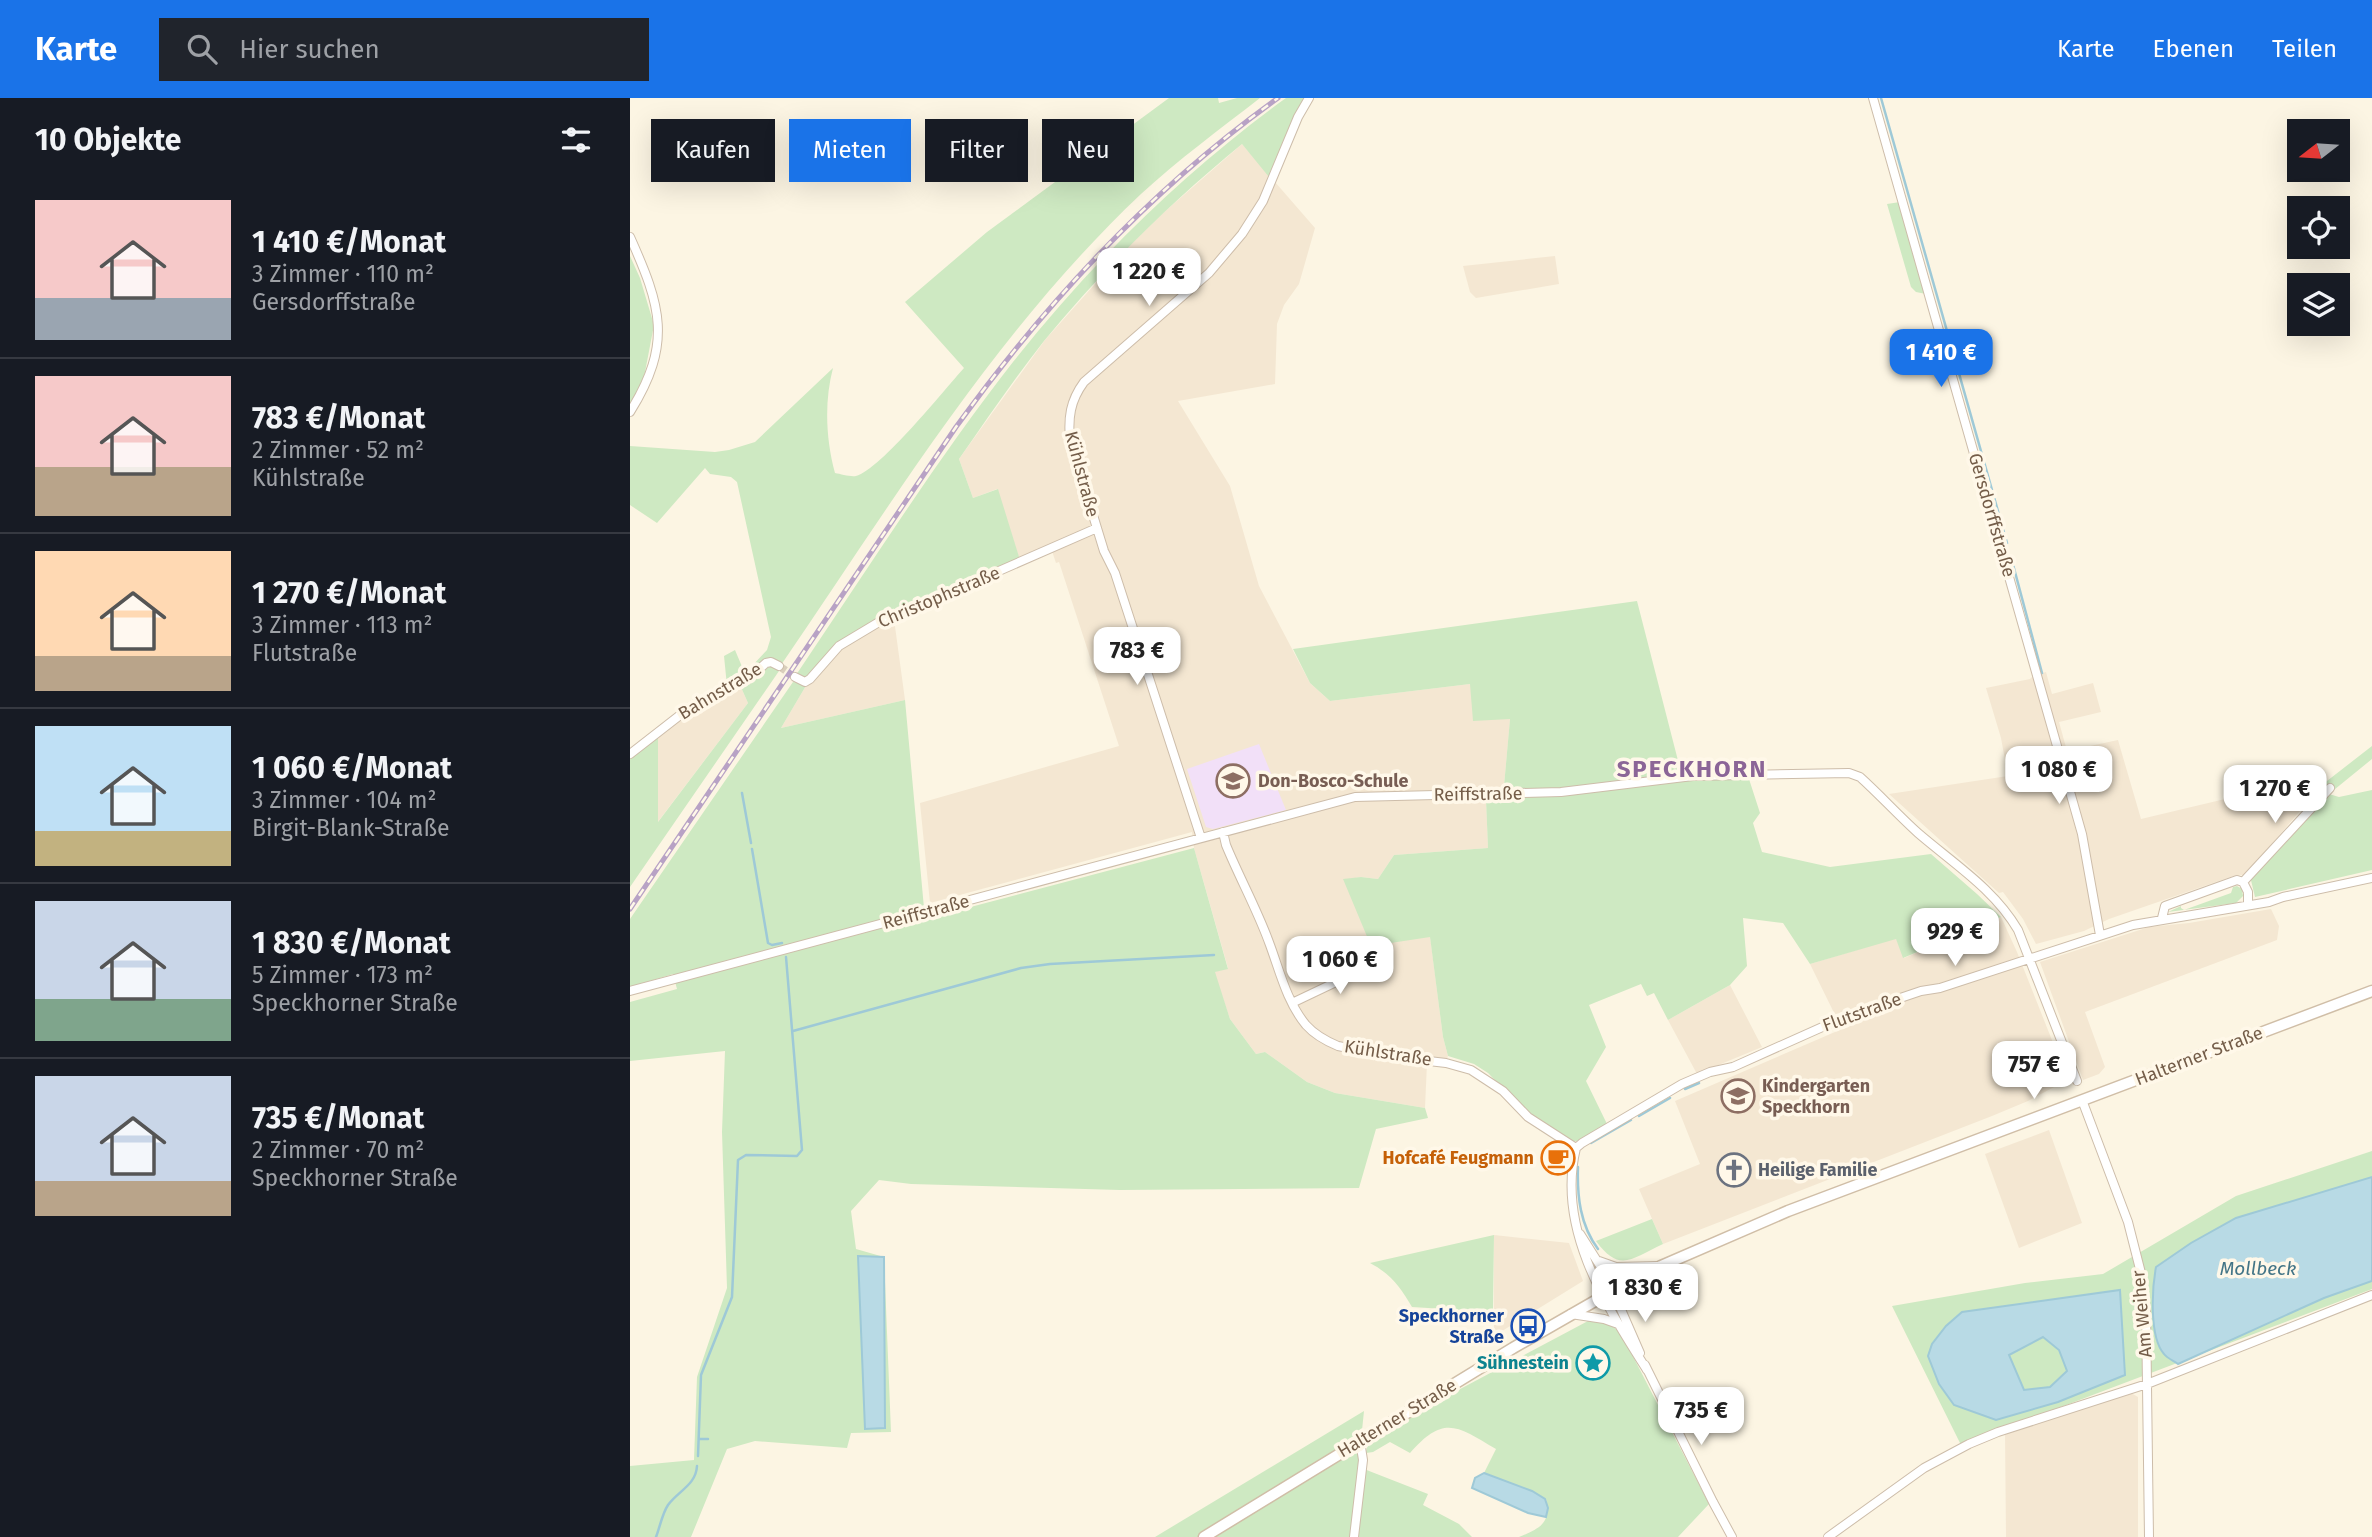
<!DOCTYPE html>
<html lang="de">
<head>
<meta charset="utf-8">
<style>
  :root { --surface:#171b24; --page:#20242c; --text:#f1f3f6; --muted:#9ea1a6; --line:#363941; --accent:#1a73e8 }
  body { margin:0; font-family:"Fira Sans",sans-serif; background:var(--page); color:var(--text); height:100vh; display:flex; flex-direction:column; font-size:26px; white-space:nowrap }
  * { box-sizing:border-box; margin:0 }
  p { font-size:23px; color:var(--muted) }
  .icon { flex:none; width:38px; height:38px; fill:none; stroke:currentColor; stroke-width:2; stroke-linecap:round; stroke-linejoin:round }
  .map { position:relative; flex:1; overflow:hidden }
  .side { display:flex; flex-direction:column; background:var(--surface); width:630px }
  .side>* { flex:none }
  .hud { position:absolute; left:21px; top:21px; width:665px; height:63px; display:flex; gap:14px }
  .needle { width:46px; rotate:253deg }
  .tools { position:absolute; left:1657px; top:21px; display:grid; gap:14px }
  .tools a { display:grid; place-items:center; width:63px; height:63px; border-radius:0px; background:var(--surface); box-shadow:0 7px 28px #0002; font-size:35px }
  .price { position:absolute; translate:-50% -60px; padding:0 16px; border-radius:14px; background:#fff; color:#222; font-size:23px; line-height:46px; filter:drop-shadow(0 2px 4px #0008) }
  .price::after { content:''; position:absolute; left:50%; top:42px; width:21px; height:16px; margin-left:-10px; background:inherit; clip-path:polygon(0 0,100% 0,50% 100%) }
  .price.on { background:var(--accent); color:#fff }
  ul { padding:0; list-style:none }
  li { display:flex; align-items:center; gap:21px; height:175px; padding:0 35px }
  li+li { border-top:2px solid var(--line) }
  li span { display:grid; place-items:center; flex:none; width:196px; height:140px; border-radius:0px; color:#555 }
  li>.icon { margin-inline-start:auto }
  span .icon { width:84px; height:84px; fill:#fffc; stroke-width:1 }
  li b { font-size:30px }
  h2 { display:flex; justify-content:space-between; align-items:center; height:84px; padding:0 35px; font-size:30px }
  .pill { padding:0 24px; border-radius:0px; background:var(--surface); box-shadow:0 7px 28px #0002; font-size:24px; line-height:63px }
  .pill.on { background:var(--accent); color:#fff }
  header { display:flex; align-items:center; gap:42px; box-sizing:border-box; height:98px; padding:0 35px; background:var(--accent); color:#fff }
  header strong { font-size:33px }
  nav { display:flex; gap:38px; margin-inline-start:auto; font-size:24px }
  .search { width:490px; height:63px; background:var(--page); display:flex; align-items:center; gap:18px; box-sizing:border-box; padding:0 24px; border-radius:0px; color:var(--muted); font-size:26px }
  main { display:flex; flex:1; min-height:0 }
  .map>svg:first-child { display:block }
  .residential { fill:#f4e7d2 }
  .education { fill:#f2e0f8 }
  .green { fill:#cee9c2 }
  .water { fill:#b8dae5; stroke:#9ec9d7; stroke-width:2; fill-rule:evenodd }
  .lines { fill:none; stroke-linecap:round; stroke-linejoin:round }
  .stream { stroke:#9ec9d7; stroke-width:2.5 }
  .street-tunnel { stroke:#dacfbc; stroke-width:8; stroke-dasharray:8 4; stroke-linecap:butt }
  .street-casing { stroke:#cdbdaa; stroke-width:10 }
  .secondary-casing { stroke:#d0bea7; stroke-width:13 }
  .street { stroke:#fff; stroke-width:8 }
  .secondary { stroke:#fff; stroke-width:10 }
  .rail-casing { stroke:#b8a2c5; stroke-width:5 }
  .rail { stroke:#fff8e9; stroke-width:2.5; stroke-dasharray:8; stroke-linecap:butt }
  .labels { text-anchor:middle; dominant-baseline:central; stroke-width:7; stroke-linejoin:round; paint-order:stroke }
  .street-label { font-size:18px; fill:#745d49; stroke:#fff8e9 }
  .education-label { font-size:18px; font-weight:bold; fill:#785e54; stroke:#fff8e9; text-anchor:start }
  .food-label { font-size:18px; font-weight:bold; fill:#c56008; stroke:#fff8e9; text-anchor:end }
  .worship-label { font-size:18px; font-weight:bold; fill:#5b616d; stroke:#fff8e9; text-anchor:start }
  .transit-label { font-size:18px; font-weight:bold; fill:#164399; stroke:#fff8e9; text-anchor:end }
  .culture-label { font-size:18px; font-weight:bold; fill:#0d838f; stroke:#fff8e9; text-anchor:end }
  .water-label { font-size:19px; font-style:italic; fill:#437587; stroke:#fff8e9 }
  .district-label { font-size:24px; font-weight:bold; letter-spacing:2px; fill:#8b6597; stroke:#fff8e9 }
</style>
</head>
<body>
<header>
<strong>Karte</strong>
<div class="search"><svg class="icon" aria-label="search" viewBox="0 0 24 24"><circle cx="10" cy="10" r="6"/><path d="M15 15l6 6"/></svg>Hier suchen</div>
<nav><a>Karte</a><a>Ebenen</a><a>Teilen</a></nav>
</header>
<main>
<section class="side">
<h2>10 Objekte<svg class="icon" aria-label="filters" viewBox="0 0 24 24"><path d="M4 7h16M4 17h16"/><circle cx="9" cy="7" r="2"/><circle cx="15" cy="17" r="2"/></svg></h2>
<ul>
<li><span style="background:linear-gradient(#f6c9c9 70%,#9aa5b1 0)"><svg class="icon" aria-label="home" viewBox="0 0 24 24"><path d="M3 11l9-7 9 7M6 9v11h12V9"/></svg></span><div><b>1 410 €/Monat</b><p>3 Zimmer · 110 m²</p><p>Gersdorffstraße</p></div></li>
<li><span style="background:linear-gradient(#f6c9c9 65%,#b9a48a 0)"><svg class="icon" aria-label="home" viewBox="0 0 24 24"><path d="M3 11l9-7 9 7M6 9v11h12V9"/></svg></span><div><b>783 €/Monat</b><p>2 Zimmer · 52 m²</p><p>Kühlstraße</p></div></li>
<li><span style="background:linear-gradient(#ffd9b3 75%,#b9a48a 0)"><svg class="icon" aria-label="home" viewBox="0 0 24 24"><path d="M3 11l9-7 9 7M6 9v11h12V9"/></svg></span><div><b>1 270 €/Monat</b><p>3 Zimmer · 113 m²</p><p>Flutstraße</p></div></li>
<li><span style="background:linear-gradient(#bfe0f5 75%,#c2b280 0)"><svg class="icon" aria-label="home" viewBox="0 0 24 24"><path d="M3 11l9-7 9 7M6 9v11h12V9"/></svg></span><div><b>1 060 €/Monat</b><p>3 Zimmer · 104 m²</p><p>Birgit-Blank-Straße</p></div></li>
<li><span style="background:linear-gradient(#c9d6e8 70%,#7fa58c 0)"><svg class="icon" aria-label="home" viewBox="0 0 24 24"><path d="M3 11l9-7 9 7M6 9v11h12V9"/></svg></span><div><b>1 830 €/Monat</b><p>5 Zimmer · 173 m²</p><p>Speckhorner Straße</p></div></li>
<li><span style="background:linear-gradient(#c9d6e8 75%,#b9a48a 0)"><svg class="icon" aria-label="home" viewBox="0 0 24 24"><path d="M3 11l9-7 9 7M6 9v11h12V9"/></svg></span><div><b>735 €/Monat</b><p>2 Zimmer · 70 m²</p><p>Speckhorner Straße</p></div></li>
</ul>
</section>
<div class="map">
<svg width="1742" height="1439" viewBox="0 0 1742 1439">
  <rect width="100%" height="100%" fill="#fcf5e3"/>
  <!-- residential -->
  <path class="residential" d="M612 46 685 130 669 186 654 207 647 226 645 286 548 303 600 388 629 488 680 585 700 603 840 586 880 621 874 688 856 702 858 750 764 757 748 781 731 779 714 782 800 838 813 939 818 958 815 966 797 965 795 1010 705 995 677 984 635 954 626 956 600 921 584 874 598 870 564 750 562 734 300 805 290 705 489 648 429 464 426 465 422 453 391 466 367 391 343 400 329 361 415 242 497 150 532 116Z
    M925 158 929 186 846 200 840 194 833 168Z
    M264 521 275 602 151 630 177 586 212 548Z
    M1416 574 1422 596 1463 585 1471 614 1429 624 1437 653 1488 642 1511 721 1679 681 1683 698 1615 777H1606L1479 821 1454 833 1406 846 1393 821 1373 794 1369 795 1259 696 1378 678 1371 640 1356 590 1400 581 1403 578Z
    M110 587 118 605 27 725 28 636 64 610Z
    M1641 811 1649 828 1647 842 1455 914 1475 969 1469 976 1453 982 1410 864 1519 829 1559 825Z
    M1371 819 1387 854 1435 975 1434 981 1428 987 1398 1003 1362 1018 1033 1146 1009 1091 1070 1066 1045 1003 1212 931 1180 866 1266 840 1274 860Z
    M1100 887 1132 949 1067 976 1038 922Z
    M1419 1032 1452 1125 1389 1150 1355 1056Z
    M864 1137 939 1145 953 1183 864 1238Z
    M1501 1295 1508 1299V1439H1376L1375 1334Z"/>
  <!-- education -->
  <path class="education" d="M629 646 656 712 583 731 576 729 557 671Z"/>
  <!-- green -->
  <path class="green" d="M539 0H588L589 5 607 0H630C590 31 548 62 511 96 366 233 262 405 151 567L146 564 97 588 94 558 105 552 113 571H119L137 552 141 539 107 384 101 379 80 376 75 370 27 425 0 407V348L85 354 99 352 125 344 203 270C194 304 196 342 205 375 211 376 220 379 226 378 251 371 314 292 334 270L275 204 357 134Z
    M656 0H675L639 79 612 46C540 105 473 171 414 243 384 281 357 321 329 361L343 400 368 391 390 462 236 530 174 581 166 577C237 472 305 364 383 264 461 165 554 74 656 0Z
    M1270 104 1296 196 1286 194 1281 189 1257 106Z
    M0 158 10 180 24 227 11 295 0 313Z
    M1007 503 1053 682 1119 681 1130 715 1123 725 1132 754 1200 769 1301 756 1347 796 1371 819 1273 860 1266 841 1180 866 1153 825 1113 820 1117 868 1100 887 1038 922 1024 895 1017 898 1011 886 959 907 976 949 956 983 977 1026 947 1043H941L895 1013 858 975 844 966 818 958 813 939 800 839 741 848 713 781 731 779 748 781 764 757 858 750 856 702 874 688 880 621 843 623 840 586 700 603 680 585 663 551Z
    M136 568H141L149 573 0 789V660L28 636V724L118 605 110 587Z
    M163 584 177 586 151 630 275 602 295 821 564 750 598 871 585 874 600 921 626 956 635 954 677 984 705 995 795 1010 798 1020 746 1031 729 1090 490 1092 281 1086 249 1082 221 1113 226 1151 254 1159 261 1334 221 1335 217 1350 125 1343 97 1351 61 1439H0V1368L64 1362 67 1279 97 1190 92 1034 95 953 0 963V904L47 891 43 876 0 889V821Z
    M1742 648V661L1699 696 1709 699 1742 692V772L1625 799 1620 778 1677 719 1688 690Z
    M1607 788 1612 791 1613 798 1606 805 1538 814 1551 808V810L1554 812 1601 795 1603 789Z
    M1742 1053V1191L1331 1347 1262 1208 1395 1185 1473 1176 1606 1098Z
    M1022 1121 1033 1146C1002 1160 990 1176 966 1143Z
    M864 1137 863 1214 782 1209C771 1190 761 1176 740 1165Z
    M958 1223C973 1223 983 1226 992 1237L1079 1406 1048 1439H889C908 1431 922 1426 916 1401L902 1393 854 1375 866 1351C827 1328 814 1316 780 1355L760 1344 743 1354 736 1355 738 1340Z
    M734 1313 721 1439H525Z
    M734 1371 798 1396 793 1407 829 1426 842 1439H725Z"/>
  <!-- water -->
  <path class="water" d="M1742 1079V1183L1694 1200 1548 1266C1544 1263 1537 1260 1534 1256 1519 1239 1522 1190 1526 1169L1561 1145 1606 1120Z
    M228 1158 254 1159 255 1330 235 1331Z
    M1490 1192 1495 1277 1428 1304 1366 1322 1324 1307 1309 1286 1298 1258 1302 1246 1316 1228 1332 1214ZM1413 1239 1429 1252 1437 1273 1420 1289 1394 1292 1379 1257Z
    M854 1375 902 1393 915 1401 918 1410 916 1419 898 1415 842 1390 845 1380Z"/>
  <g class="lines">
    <!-- stream -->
    <path class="stream" d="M1251 0 1377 445
      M1381 459 1412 575
      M112 695 121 745
      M122 751 138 845 142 847 152 845
      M163 933 391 870 420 866 584 857
      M1055 991 1069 985
      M1009 1018 1040 1000
      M961 1045 1001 1022
      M948 1069C947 1098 950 1127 968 1151
      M69 1341H78
      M68 1358 71 1277 102 1199 108 1062 116 1057 167 1058 172 1052 156 859
      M26 1439C30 1429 32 1416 38 1407 48 1393 66 1387 67 1368"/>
    <!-- street-tunnel -->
    <path class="street-tunnel" d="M149 568 165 579"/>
    <defs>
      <path id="street" d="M1243 0 1452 736 1470 837
        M0 139C31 208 43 245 0 314
        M165 579 175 584 180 581 209 548 254 521 314 497 467 430
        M0 656 63 607 118 581 136 565 141 564 149 568
        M593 734 596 747C610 781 628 813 640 847 650 874 657 904 676 927 684 936 696 943 708 948L764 959 816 965 841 972 873 993 898 1019 946 1050C926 1131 976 1207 1017 1272
        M571 740 485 475 474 453 440 342C438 320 440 303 454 284L579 175 612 136 633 103 668 19 679 0
        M1613 784 1700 690
        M1613 784 1618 794V807
        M1532 820 1535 808 1607 782 1613 784
        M0 893 725 699 931 694 1063 678 1219 675 1230 679C1250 697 1268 717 1288 735 1324 766 1364 791 1388 832L1447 983
        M662 905 746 865
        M1452 1002 1498 1124 1511 1175 1516 1212 1519 1439
        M946 1050 952 1045 1052 986 1080 974 1103 969 1217 918 1291 893 1310 890 1503 827 1639 804 1653 799 1742 780
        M950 1136 976 1177 1010 1255
        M969 1163 986 1169 1028 1168
        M941 1216 974 1221 988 1226
        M1015 1267 1083 1404 1102 1439
        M724 1439 733 1362 730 1343
        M1198 1439 1294 1370 1339 1346 1368 1334 1517 1286 1742 1197"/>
      <path id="secondary" d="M574 1439 883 1250 972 1199 1031 1168 1158 1113 1742 893"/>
    </defs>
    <!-- street casing -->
    <use href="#street" class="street-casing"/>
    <!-- secondary casing -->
    <use href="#secondary" class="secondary-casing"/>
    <!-- street -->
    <use href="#street" class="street"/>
    <!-- secondary -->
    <use href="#secondary" class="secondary"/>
    <defs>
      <path id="rail" d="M0 811 326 329C417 203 521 91 648 0"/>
    </defs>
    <!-- rail casing -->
    <use href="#rail" class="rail-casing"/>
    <!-- rail -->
    <use href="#rail" class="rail"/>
  </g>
  <!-- icons -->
  <defs>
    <symbol id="school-ring" viewBox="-11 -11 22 22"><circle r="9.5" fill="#fff8e9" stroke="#8d6e63" stroke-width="1.5"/><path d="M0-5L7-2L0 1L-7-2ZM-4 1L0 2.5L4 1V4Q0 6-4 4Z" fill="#8d6e63"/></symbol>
    <symbol id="cafe-ring" viewBox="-11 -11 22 22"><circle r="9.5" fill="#fff8e9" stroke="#e8710a" stroke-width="1.5"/><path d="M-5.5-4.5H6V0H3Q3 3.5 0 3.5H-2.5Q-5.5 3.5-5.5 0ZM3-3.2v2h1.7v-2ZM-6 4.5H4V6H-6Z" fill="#e8710a"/></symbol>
    <symbol id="church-ring" viewBox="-11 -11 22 22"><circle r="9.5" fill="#fff8e9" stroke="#6b7280" stroke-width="1.5"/><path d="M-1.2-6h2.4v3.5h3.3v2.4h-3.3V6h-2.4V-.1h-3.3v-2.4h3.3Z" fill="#6b7280"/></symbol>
    <symbol id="bus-ring" viewBox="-11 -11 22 22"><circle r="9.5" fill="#fff8e9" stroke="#1a4fb4" stroke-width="1.5"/><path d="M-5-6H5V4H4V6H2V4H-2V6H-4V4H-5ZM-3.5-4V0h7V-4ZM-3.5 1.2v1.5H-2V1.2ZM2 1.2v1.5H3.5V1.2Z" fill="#1a4fb4"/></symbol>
    <symbol id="sight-ring" viewBox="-11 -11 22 22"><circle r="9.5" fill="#fff8e9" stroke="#0f9aa8" stroke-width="1.5"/><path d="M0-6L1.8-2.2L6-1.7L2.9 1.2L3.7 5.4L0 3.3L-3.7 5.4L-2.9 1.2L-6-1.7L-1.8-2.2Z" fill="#0f9aa8"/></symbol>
  </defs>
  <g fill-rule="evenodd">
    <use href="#school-ring" x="584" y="664" width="38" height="38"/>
    <use href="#school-ring" x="1089" y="979" width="38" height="38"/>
    <use href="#cafe-ring" x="909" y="1041" width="38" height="38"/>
    <use href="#church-ring" x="1085" y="1053" width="38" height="38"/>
    <use href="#bus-ring" x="879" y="1209" width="38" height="38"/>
    <use href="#sight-ring" x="944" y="1246" width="38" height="38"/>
  </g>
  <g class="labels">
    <!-- street labels -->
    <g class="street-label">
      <text transform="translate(452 376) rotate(75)">Kühlstraße</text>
      <text transform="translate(1362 417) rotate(74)">Gersdorffstraße</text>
      <text transform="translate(309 499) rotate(-23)">Christophstraße</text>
      <text transform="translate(90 593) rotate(-31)">Bahnstraße</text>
      <text transform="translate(848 696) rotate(-1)">Reiffstraße</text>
      <text transform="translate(296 814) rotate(-15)">Reiffstraße</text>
      <text transform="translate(1232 914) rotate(-20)">Flutstraße</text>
      <text transform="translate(758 955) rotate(9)">Kühlstraße</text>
      <text transform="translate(1569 958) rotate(-21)">Halterner Straße</text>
      <text transform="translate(1512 1216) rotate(-95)">Am Weiher</text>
      <text transform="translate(767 1320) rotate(-31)">Halterner Straße</text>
    </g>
    <!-- education labels -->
    <g class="education-label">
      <text x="628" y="683">Don-Bosco-Schule</text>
      <text x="1132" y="988">Kindergarten<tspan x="1132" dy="21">Speckhorn</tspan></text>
    </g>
    <!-- food labels -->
    <g class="food-label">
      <text x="904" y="1060">Hofcafé Feugmann</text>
    </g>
    <!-- worship labels -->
    <g class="worship-label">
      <text x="1128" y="1072">Heilige Familie</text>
    </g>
    <!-- transit labels -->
    <g class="transit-label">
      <text x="874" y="1218">Speckhorner<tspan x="874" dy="21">Straße</tspan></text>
    </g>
    <!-- culture labels -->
    <g class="culture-label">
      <text x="939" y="1265">Sühnestein</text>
    </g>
    <!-- water labels -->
    <g class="water-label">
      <text x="1628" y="1170">Mollbeck</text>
    </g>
    <!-- district labels -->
    <g class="district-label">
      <text x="1062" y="671">SPECKHORN</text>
    </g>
  </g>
</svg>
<div class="tools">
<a><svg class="needle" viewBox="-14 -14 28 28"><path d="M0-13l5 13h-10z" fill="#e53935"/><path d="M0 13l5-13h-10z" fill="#9ea1a6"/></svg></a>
<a><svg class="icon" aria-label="locate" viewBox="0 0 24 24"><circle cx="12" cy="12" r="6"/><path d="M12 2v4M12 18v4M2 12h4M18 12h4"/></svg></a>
<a><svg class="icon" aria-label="layers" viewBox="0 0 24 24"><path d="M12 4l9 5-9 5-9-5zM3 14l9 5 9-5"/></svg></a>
</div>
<b class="price" style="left:519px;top:210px">1 220 €</b>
<b class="price on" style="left:1311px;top:291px">1 410 €</b>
<b class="price" style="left:507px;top:589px">783 €</b>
<b class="price" style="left:1429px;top:708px">1 080 €</b>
<b class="price" style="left:1645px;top:727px">1 270 €</b>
<b class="price" style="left:1325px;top:870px">929 €</b>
<b class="price" style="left:710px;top:898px">1 060 €</b>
<b class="price" style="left:1404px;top:1003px">757 €</b>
<b class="price" style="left:1015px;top:1226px">1 830 €</b>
<b class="price" style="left:1071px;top:1349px">735 €</b>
<div class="hud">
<a class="pill">Kaufen</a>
<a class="pill on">Mieten</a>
<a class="pill">Filter</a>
<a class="pill">Neu</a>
</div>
</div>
</main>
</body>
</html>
